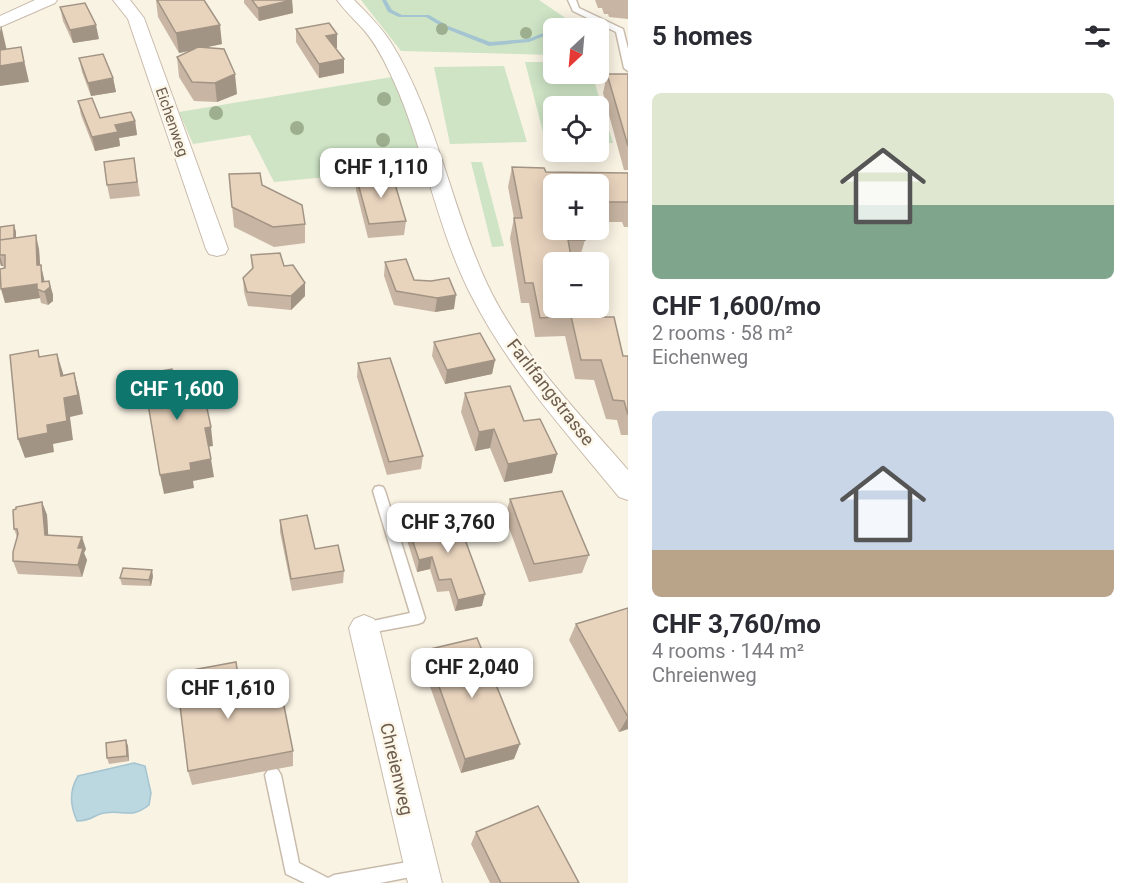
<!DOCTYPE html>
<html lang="en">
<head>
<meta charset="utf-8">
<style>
  :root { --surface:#fff; --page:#f2f2f3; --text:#2b2b33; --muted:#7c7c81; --accent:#0f766e }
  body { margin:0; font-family:Roboto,sans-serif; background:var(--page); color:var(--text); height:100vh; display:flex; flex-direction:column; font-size:22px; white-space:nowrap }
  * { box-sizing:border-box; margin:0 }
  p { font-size:20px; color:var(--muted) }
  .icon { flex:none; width:33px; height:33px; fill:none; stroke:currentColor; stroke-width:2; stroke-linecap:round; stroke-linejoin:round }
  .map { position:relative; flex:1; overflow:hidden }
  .side { display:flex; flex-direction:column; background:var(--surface); width:510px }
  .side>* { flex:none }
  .needle { width:39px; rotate:206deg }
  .controls { position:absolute; left:543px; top:18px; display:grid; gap:12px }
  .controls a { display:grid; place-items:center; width:66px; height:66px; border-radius:9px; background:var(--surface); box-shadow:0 3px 15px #0003; font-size:30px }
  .price { position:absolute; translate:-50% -51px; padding:0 14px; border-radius:12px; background:#fff; color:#222; font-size:20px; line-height:39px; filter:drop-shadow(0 2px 3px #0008) }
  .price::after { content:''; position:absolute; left:50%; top:36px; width:18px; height:14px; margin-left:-9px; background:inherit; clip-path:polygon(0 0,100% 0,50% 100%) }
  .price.active { background:var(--accent); color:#fff }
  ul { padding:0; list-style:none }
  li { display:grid; align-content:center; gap:12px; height:318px; padding:0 24px }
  li span { display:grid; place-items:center; height:186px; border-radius:9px; color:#555 }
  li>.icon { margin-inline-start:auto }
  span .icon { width:108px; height:108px; fill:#fffc; stroke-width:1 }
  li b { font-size:26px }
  h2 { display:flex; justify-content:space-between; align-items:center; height:72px; padding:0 24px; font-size:26px }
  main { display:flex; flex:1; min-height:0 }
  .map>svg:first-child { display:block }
  .green { fill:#cee4c5 }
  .water { fill:#bbd7df; stroke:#a3c4d0; stroke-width:1.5 }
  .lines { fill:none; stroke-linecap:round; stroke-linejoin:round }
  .stream { fill:#a3c4d0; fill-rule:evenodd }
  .lane-casing { stroke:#c8bbac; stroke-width:3 }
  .street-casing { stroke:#c8bbac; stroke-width:2 }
  .lane { fill:#fff; fill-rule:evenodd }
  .street { fill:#fff; fill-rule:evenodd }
  .tree { fill:#9eaf8f }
  .wall { fill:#c8b5a3 }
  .shaded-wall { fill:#a29484 }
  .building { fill:#e8d3bd; stroke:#a29484; stroke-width:1.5 }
  .labels { text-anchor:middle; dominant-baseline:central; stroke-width:5; stroke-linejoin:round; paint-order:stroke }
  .far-street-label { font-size:15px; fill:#6d5c4d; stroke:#fcf7e9 }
  .street-label { font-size:18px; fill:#6d5c4d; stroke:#fcf7e9 }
</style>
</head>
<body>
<main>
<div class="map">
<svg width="628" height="883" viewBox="0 0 628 883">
  <rect width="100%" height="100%" fill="#f9f3e4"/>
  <!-- green -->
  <path class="green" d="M361 0H539L580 28H554L553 55 401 51Z
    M525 62H553L554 74H592L613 143H599L598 106H554L553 134 543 132Z
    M504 66 527 142 450 144 434 67Z
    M392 77 408 113 424 168 274 182 250 135 193 144 179 112Z
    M471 162H482L504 246 492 247Z"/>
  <!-- water -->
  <path class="water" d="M134 763 145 766 151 793 149 805C130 820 124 809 104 813 93 815 92 821 77 821 70 805 69 791 78 776Z"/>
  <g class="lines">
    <!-- stream -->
    <path class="stream" d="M382 0H386L392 10 402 15H429L448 26 490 42 528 39 554 29V32L529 42 489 46 444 28 426 17H399L388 12Z"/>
    <defs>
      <path id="lane" d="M568 0H576L579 8 623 29 628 49V71L624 68 616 32 573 11Z
        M379 486 383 487 385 491 425 618 423 622 418 624 364 634 359 632 357 628 359 624 410 613 373 491 375 487Z
        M273 767 278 770 281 775 299 863 328 878 334 875 419 860 425 862 427 868 425 874 380 883H305L286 874 265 775 268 770Z"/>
      <path id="street" d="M35 0H57L55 3 0 27V16Z
        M113 0H130L144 18 228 249 225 254 217 256 209 254 206 249 128 19Z
        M337 0H354C367 13 380 26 390 41 439 119 451 212 492 294 526 360 580 414 628 470V500L619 497C566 432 509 370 471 295 435 225 424 144 390 73 383 58 375 43 364 30 355 20 345 11 337 0Z
        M364 615 374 619 379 628 442 883H408L349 628 354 619Z"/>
    </defs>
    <!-- lane casing -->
    <use href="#lane" class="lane-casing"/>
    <!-- street casing -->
    <use href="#street" class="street-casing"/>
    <!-- lane -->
    <use href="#lane" class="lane"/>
    <!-- street -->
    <use href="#street" class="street"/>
  </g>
  <!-- trees -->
  <g class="tree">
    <circle cx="442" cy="29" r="6"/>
    <circle cx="526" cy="33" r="6"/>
    <circle cx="384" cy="99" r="7"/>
    <circle cx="216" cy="113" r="7"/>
    <circle cx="297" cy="128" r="7"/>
    <circle cx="383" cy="140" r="7"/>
    <circle cx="352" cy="159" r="7"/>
  </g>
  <!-- wall -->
  <path class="wall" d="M156 0H204L222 44 203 48 237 94 217 102 194 101 179 77 177 57 193 50 179 53 158 17Z
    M244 0H292L293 13 259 21 244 3Z
    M595 0H628V19L609 17 608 14H604L602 8H598Z
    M60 7 99 39 73 43 63 21Z
    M296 29 337 34V48H335L344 73 319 78 296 42Z
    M79 58 113 78 116 92 91 96 82 72Z
    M607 74H628V170H624L603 93Z
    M78 101 100 118 135 121 137 135 119 138 120 146 95 151 81 115Z
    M134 158 140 196 110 199 107 185Z
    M512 167 546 172 628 173V227H624L622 222H598V184H554L585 240 579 260H571L554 262 602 317 623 356H628V435H621L617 420 606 419 594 380 575 379 565 336 535 337 529 303H521L510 238 514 218 508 187Z
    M229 174 262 185 305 224V243L274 247 234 227Z
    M356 176 406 221 404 235 368 238 356 190Z
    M14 225 16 232V238L39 249 40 265 45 282 49 281 53 295V301L48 305 41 303 40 298 5 303 4 268 3 266H1L0 262V227Z
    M251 255 284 266 305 296 291 310 248 306 244 292 243 278 252 269Z
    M385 262 414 280 454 309 435 312 394 305 384 276Z
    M434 342 495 360 492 374 445 384 432 356Z
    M358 363 423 456 421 469 387 475 357 377Z
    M465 393 524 421 557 454 552 473 504 482 490 448 475 451 461 412Z
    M510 499 589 555 582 573 529 582 505 517Z
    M42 502 47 515 48 535 86 549 84 553 87 560 82 577 18 574 13 561 17 537 14 529Z
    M280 520 315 549 344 571 343 583 292 591 280 532Z
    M407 524 482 606 455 611 449 591 437 592 430 569 417 572 406 537Z
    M153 576 151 586 122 585 120 578Z
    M628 608V729L619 732 569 640 576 624Z
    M426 650 514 759 461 773 423 667Z
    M242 704 293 751V766L192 785 188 771Z
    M126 740 128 746 129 761 109 764 107 758Z
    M476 832 579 883H490L471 844Z"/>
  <!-- shaded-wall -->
  <path class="shaded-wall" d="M292 0 293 13 259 21 258 8Z
    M1 25 7 51 0 52V32Z
    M96 25 99 39 73 43 70 30Z
    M220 25 222 44 179 53 176 33Z
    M337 34V48L326 49V36Z
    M21 47 29 82 0 86V66Z
    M344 59V73L319 78V64Z
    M235 74 237 94 217 102 215 83Z
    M113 78 116 92 91 96 88 83Z
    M135 121 137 135 119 138 120 146 95 151 92 137 115 125Z
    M14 225 16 232V250L0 252Z
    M36 235 39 249 41 279 37 265Z
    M0 256 3 266H1L0 262Z
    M41 265 44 279 45 290 49 281 53 295V301L48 305 42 282Z
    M305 283V296L291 310V296Z
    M37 284 40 298 5 303 1 289Z
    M456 295 454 309 435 312 437 298Z
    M57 354 63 373 66 395 61 376Z
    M495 360 492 374 445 384 447 370Z
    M74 373 79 392 83 414 70 417 73 440 53 444 54 452 25 458 18 439 47 425 64 398Z
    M211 427 213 446 207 447 205 428Z
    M494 429 490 448 475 451 479 432Z
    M557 454 552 473 504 482 508 464Z
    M211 459 214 477 193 481 194 488 164 494 160 475 190 463Z
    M42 502 47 515 49 547 45 535Z
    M82 537 86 549 84 553 87 560 82 577 78 565V548Z
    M432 557 430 569 417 572 419 560Z
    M152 570 153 576 151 586 149 580Z
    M485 594 482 606 455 611 458 600Z
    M628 717V729L619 732Z
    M126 740 128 746 129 761 127 756Z
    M520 744 514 759 461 773 465 759Z"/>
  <!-- building -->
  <path class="building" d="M157 0H204L220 25 176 33Z
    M252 0H292L258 8Z
    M85 3 96 25 70 30 60 7Z
    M329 23 337 34 326 36 344 59 319 64 296 29Z
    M21 47 24 62 0 66V50Z
    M198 47 224 49 235 74 215 83 192 82 177 57Z
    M103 54 113 78 88 83 79 58Z
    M607 74H628V146Z
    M92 98 100 118 131 112 135 121 115 125 118 132 92 137 78 101Z
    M134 158 137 182 107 185 104 162Z
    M512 167 544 168 546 172 628 173V203V202H598V184H554V230H582L585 240H568L572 262H554V308H598V302L602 317H614L623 356H628V415L624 401 613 400 601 360H581L571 316 540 318 533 283H525L514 218H522Z
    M260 173 262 185 302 205 305 224 273 227 232 207 229 174Z
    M392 174 406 221 369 224 356 176Z
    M14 225V238L0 240V227Z
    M36 235 37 265H41L42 282 49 281 50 287 44 292 37 289V284L1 289 0 269 5 268V255H0V240Z
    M280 253 284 266 293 265 305 283 291 296 247 292 243 278 253 268 251 255Z
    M406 259 414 280 431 281 449 278 456 295 437 298 396 291 385 262Z
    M480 333 495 360 447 370 434 342Z
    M38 350 39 357 57 354 61 376 74 373 78 395 64 398 67 421 47 425 48 433 18 439 10 355Z
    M390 358 423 456 389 462 358 363Z
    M172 369 173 375 193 372 199 399H205L211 427 205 428 211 459 190 463 191 470 160 475 143 374Z
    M510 386 524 421 540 419 557 454 508 464 494 429 479 432 465 393Z
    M562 491 589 555 534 564 510 499Z
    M42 502 45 535 82 537 78 548H83L78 565 13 561V552L18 534 17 529H14L13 510 16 509V507Z
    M307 515 315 549 338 545 344 571 291 579 280 520Z
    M456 515 485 594 458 600 451 579 439 580 432 557 419 560 407 524Z
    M123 568 152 570 149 580 120 578Z
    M628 608V717L576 624Z
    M477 638 520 744 465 759 426 650Z
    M236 662 242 704 282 696 293 751 188 771 176 673Z
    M126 740 127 756 107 758 106 743Z
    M538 806 579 883H501L476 832Z"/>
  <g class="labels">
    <!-- far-street labels -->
    <g class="far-street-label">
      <text transform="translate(172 122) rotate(71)">Eichenweg</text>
    </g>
    <!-- street labels -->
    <g class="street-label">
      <text transform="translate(551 392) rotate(52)">Farlifangstrasse</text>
      <text transform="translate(397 769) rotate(77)">Chreienweg</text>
    </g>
  </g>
</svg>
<div class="controls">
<a><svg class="needle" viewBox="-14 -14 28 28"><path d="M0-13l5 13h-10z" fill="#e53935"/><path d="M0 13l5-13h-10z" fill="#7c7c81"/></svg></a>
<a><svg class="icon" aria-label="locate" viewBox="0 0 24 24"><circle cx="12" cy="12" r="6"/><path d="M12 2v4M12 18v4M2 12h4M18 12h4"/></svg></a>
<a>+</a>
<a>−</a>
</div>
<b class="price" style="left:381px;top:199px">CHF 1,110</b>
<b class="price active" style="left:177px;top:421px">CHF 1,600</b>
<b class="price" style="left:448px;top:554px">CHF 3,760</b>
<b class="price" style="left:472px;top:699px">CHF 2,040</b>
<b class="price" style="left:228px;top:720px">CHF 1,610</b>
</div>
<section class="side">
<h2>5 homes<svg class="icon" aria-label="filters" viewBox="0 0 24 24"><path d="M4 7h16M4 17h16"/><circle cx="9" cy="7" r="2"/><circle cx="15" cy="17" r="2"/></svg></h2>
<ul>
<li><span style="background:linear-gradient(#dfe7d0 60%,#7fa58c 0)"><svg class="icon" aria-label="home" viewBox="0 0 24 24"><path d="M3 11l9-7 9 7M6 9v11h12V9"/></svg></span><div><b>CHF 1,600/mo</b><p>2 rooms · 58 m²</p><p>Eichenweg</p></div></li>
<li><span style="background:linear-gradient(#c9d6e8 75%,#b9a48a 0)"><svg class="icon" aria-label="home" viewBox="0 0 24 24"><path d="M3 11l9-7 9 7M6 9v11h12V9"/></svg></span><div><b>CHF 3,760/mo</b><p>4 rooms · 144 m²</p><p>Chreienweg</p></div></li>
</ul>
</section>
</main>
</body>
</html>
